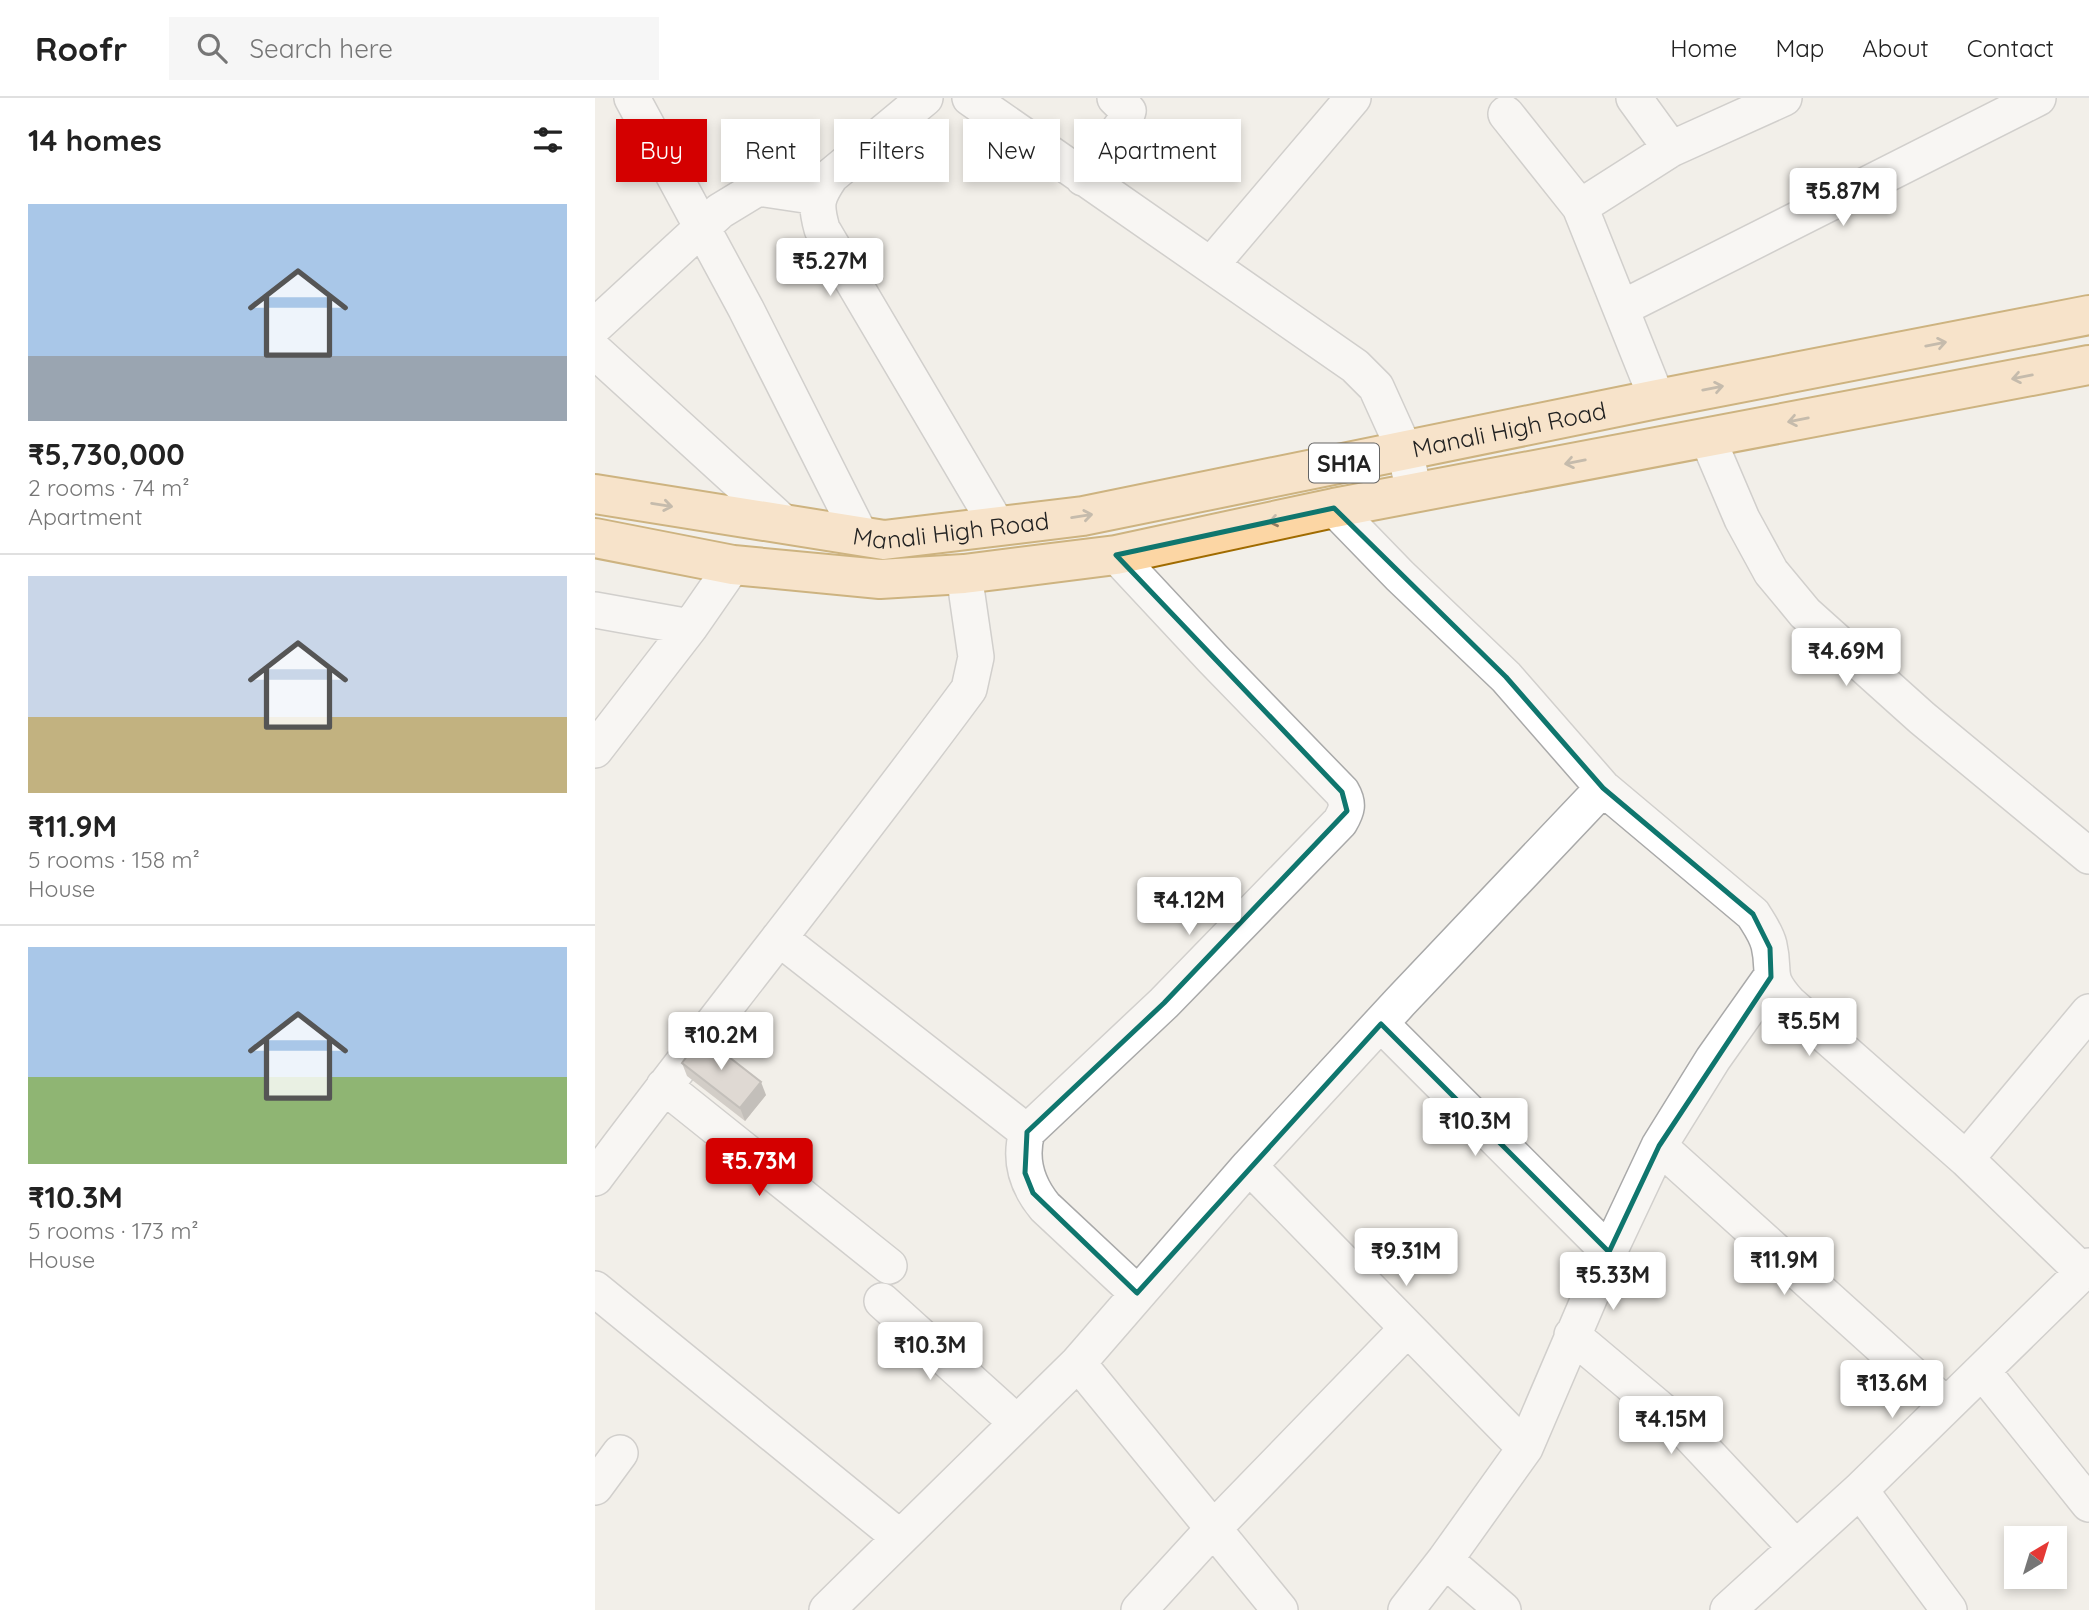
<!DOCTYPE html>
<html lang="en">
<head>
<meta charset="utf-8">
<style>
  :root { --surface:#fff; --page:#f6f6f6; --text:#222; --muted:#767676; --line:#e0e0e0; --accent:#d40000 }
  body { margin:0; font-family:Quicksand,sans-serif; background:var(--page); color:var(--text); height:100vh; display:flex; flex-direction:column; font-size:26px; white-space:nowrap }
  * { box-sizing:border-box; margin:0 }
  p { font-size:23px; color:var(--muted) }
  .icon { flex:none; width:38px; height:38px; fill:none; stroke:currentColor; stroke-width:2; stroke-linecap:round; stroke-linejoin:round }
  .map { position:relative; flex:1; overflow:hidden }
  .drawer { display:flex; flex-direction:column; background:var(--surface); width:595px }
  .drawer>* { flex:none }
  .banner { position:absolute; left:21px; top:21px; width:665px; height:63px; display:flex; gap:14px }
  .needle { width:46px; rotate:38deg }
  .controls { position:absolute; left:1409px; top:1428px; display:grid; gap:14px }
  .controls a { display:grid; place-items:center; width:63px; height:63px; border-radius:0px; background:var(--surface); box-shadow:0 4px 10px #0003; font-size:35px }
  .price { position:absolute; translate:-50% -60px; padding:0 16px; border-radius:7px; background:#fff; color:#222; font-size:23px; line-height:46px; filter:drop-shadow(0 2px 4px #0008) }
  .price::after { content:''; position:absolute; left:50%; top:42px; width:21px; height:16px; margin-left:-10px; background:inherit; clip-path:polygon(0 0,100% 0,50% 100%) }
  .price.on { background:var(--accent); color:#fff }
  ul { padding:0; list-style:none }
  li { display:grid; align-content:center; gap:14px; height:371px; padding:0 28px }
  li+li { border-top:2px solid var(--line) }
  li span { display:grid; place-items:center; height:217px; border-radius:0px; color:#555 }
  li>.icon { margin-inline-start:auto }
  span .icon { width:126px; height:126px; fill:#fffc; stroke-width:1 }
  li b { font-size:30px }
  h2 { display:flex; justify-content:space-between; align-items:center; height:84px; padding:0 28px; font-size:30px }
  .chip { padding:0 24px; border-radius:0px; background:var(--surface); box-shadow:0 4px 10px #0003; font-size:24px; line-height:63px }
  .chip.on { background:var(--accent); color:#fff }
  header { display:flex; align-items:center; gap:42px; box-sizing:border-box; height:98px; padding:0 35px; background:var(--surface); border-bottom:2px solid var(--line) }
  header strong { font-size:33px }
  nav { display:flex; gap:38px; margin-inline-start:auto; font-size:24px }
  .search { width:490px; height:63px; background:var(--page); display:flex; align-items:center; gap:18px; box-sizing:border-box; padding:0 24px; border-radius:0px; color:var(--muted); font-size:26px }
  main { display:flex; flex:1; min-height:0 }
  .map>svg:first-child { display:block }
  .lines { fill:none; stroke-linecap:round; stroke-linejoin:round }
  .minor-casing { stroke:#a9a9a9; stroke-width:38 }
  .major-casing { stroke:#a06b00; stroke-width:42 }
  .minor { stroke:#fff; stroke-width:35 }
  .major { stroke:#fcd6a4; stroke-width:38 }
  .wall { fill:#aba49e }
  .shaded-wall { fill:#8b8681 }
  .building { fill:#c7bfb8; stroke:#8b8681; stroke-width:2 }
  .oneway { stroke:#8f7c63 }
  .marked { fill:none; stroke:#0f766e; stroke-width:5; stroke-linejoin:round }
  .labels { text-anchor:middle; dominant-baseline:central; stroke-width:6; stroke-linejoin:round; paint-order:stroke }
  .shield { fill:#fff; stroke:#646464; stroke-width:2 }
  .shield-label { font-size:23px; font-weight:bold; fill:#222 }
  .street-label { font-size:24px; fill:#222; stroke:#fff }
</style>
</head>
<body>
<header>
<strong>Roofr</strong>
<div class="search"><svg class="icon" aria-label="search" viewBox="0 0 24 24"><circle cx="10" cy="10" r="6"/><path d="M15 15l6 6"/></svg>Search here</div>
<nav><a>Home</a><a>Map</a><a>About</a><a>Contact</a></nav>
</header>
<main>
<section class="drawer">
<h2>14 homes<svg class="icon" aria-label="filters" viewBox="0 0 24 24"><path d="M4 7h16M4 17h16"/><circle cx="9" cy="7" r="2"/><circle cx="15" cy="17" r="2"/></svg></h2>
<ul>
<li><span style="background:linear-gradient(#a9c7e8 70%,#9aa5b1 0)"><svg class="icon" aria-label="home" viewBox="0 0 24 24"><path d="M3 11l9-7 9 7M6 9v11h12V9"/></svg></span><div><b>₹5,730,000</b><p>2 rooms · 74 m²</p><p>Apartment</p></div></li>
<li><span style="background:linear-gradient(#c9d6e8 65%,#c2b280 0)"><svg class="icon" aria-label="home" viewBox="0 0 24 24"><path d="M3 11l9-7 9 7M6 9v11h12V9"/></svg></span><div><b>₹11.9M</b><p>5 rooms · 158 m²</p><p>House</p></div></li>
<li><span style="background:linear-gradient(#a9c7e8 60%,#8fb573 0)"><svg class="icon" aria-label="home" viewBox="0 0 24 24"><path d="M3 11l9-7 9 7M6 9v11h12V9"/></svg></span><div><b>₹10.3M</b><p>5 rooms · 173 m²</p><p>House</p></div></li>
</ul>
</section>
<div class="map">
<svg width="1494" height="1512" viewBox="0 0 1494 1512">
  <rect width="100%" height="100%" fill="#f2efe9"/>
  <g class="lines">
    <defs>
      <path id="minor" d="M37 0 151 211 266 439
        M330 0 236 78C221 100 220 106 227 131L403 429
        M375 0 760 268 781 289 810 353 819 394
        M1039 0 1076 51
        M911 16 985 109 1062 301
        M488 80 529 25 533 13 520 0
        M985 109 1076 51 1189 0
        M616 167 758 0
        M1027 210 1443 0
        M0 228 125 113 163 90 223 99
        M0 253 191 427
        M1112 339 1147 421 1176 474 1210 515 1327 620 1494 758
        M521 457 618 561 747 694C754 706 752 712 745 724L569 905 432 1034C424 1062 432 1087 450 1109L542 1195
        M0 512 95 529
        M0 652 95 529 138 467
        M1008 690 1158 816C1164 826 1171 835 1174 847 1181 877 1169 877 1194 905L1371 1061 1488 1174
        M184 840 432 1034
        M786 926 1014 1154
        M69 988 294 1168
        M1064 1048 1351 1307
        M1371 1061 1494 914
        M654 1068 930 1350
        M0 1080C123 916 252 756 374 591L381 559 369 476
        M0 1191 304 1439
        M287 1203 421 1324
        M977 1237 1090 1332 1201 1450
        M483 1265 685 1512
        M1388 1274 1494 1406
        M0 1389 25 1355
        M1265 1392 1354 1512
        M850 1462 908 1512
        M232 1512 483 1265 654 1068 805 904 1008 690 911 579 805 478 739 410
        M544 1512 618 1431 812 1231
        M811 1512 850 1462 930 1350 1014 1154 1064 1048 1118 961 1176 879
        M1133 1512 1265 1392 1494 1168"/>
      <g id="major">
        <path id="s1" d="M0 396 289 442 488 418 1062 301 1494 217"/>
        <path d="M0 440 138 467 285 481 369 476 521 457 739 410 1494 267"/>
      </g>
    </defs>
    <!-- minor casing -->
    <use href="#minor" class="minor-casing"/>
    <!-- major casing -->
    <use href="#major" class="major-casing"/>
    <!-- minor -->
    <use href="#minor" class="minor"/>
    <!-- major -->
    <use href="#major" class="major"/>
  </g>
  <!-- wall -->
  <path class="wall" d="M87 965 171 997 150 1023 92 978Z"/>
  <!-- shaded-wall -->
  <path class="shaded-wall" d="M166 984 171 997 150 1023 145 1010Z"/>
  <!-- building -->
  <path class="building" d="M107 938 166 984 145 1010 87 965Z"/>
  <!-- one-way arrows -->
  <defs><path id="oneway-shaft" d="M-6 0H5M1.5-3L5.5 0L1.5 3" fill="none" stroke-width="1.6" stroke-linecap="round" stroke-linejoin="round" transform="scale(1.75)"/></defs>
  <g class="oneway">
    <use href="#oneway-shaft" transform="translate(1341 246) rotate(-11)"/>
    <use href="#oneway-shaft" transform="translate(1427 279) rotate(169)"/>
    <use href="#oneway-shaft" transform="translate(1118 290) rotate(-11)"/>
    <use href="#oneway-shaft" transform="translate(1203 322) rotate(169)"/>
    <use href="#oneway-shaft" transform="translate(980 364) rotate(169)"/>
    <use href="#oneway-shaft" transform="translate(67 407) rotate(9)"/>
    <use href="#oneway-shaft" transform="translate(487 418) rotate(-9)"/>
    <use href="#oneway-shaft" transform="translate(684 422) rotate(168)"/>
  </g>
  <!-- marked area -->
  <path d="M0 0H1494V1512H0ZM739 410 911 579 1008 690 1158 816 1175 850 1176 879 1064 1048 1014 1154 786 926 542 1195 438 1095 430 1075 432 1034 569 905 752 713 747 694 521 457Z" fill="#f2efe9" fill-opacity=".55" fill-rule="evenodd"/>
  <path class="marked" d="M739 410 911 579 1008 690 1158 816 1175 850 1176 879 1064 1048 1014 1154 786 926 542 1195 438 1095 430 1075 432 1034 569 905 752 713 747 694 521 457Z"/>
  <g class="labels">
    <!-- shield labels -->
    <rect class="shield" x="714" y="345.5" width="70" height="39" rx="5"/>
    <g class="shield-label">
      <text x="749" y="365">SH1A</text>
    </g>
    <!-- street labels -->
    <g class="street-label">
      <text stroke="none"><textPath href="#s1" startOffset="928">Manali High Road</textPath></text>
      <text stroke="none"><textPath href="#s1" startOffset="360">Manali High Road</textPath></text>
    </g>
  </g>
</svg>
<div class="controls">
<a><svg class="needle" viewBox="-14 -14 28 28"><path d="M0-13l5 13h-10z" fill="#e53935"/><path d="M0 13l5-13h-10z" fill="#767676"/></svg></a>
</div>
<b class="price" style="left:1248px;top:130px">₹5.87M</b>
<b class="price" style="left:235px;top:200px">₹5.27M</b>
<b class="price" style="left:1251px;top:590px">₹4.69M</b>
<b class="price" style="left:594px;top:839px">₹4.12M</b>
<b class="price" style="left:1214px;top:960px">₹5.5M</b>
<b class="price" style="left:126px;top:974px">₹10.2M</b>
<b class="price" style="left:880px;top:1060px">₹10.3M</b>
<b class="price on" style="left:164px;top:1100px">₹5.73M</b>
<b class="price" style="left:811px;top:1190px">₹9.31M</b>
<b class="price" style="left:1189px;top:1199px">₹11.9M</b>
<b class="price" style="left:1018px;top:1214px">₹5.33M</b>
<b class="price" style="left:335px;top:1284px">₹10.3M</b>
<b class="price" style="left:1297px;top:1322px">₹13.6M</b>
<b class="price" style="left:1076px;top:1358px">₹4.15M</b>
<div class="banner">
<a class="chip on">Buy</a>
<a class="chip">Rent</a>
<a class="chip">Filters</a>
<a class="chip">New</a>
<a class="chip">Apartment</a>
</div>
</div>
</main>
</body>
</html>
